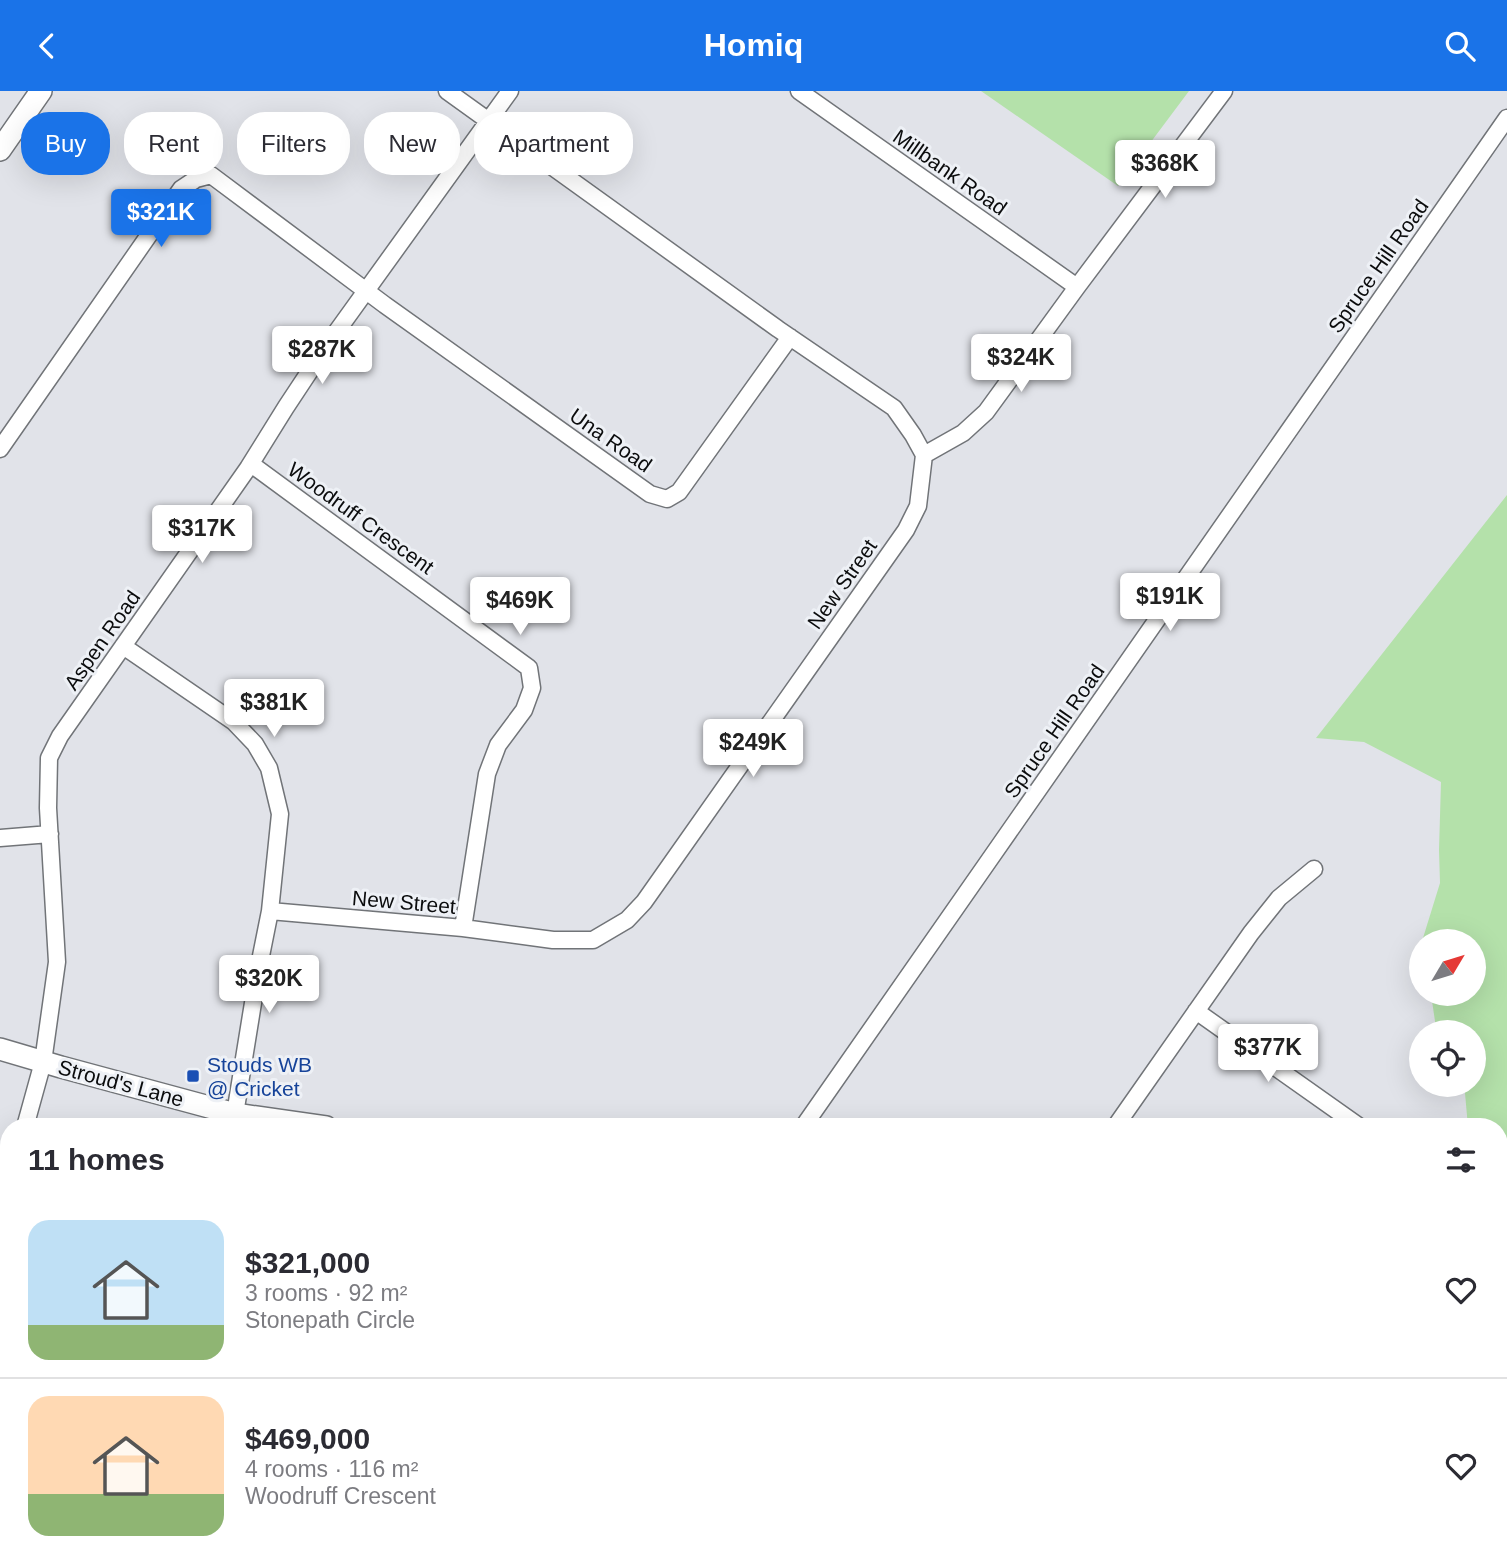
<!DOCTYPE html>
<html lang="en">
<head>
<meta charset="utf-8">
<style>
  :root { --surface:#fff; --page:#f2f2f3; --text:#2b2b33; --muted:#7c7c81; --line:#e1e1e2; --accent:#1a73e8 }
  body { margin:0; font-family:Helvetica,sans-serif; background:var(--page); color:var(--text); height:100vh; display:flex; flex-direction:column; font-size:26px; white-space:nowrap }
  * { box-sizing:border-box; margin:0 }
  p { font-size:23px; color:var(--muted) }
  .icon { flex:none; width:38px; height:38px; fill:none; stroke:currentColor; stroke-width:2; stroke-linecap:round; stroke-linejoin:round }
  .map { position:relative; flex:1; overflow:hidden }
  .details { position:absolute; left:0px; top:1027px; width:1508px; height:450px; display:flex; flex-direction:column; background:var(--surface); border-radius:28px 28px 0 0; box-shadow:0 7px 28px #0002 }
  .details>* { flex:none }
  .banner { position:absolute; left:21px; top:21px; width:700px; height:63px; display:flex; gap:14px }
  .needle { width:46px; rotate:52deg }
  .buttons { position:absolute; left:1409px; top:838px; display:grid; gap:14px }
  .buttons a { display:grid; place-items:center; width:77px; height:77px; border-radius:50%; background:var(--surface); box-shadow:0 7px 28px #0002; font-size:35px }
  .price { position:absolute; translate:-50% -60px; padding:0 16px; border-radius:7px; background:#fff; color:#222; font-size:23px; line-height:46px; filter:drop-shadow(0 2px 4px #0008) }
  .price::after { content:''; position:absolute; left:50%; top:42px; width:21px; height:16px; margin-left:-10px; background:inherit; clip-path:polygon(0 0,100% 0,50% 100%) }
  .price.current { background:var(--accent); color:#fff }
  ul { padding:0; list-style:none }
  li { display:flex; align-items:center; gap:21px; height:175px; padding:0 28px }
  li+li { border-top:2px solid var(--line) }
  li span { display:grid; place-items:center; flex:none; width:196px; height:140px; border-radius:21px; color:#555 }
  li>.icon { margin-inline-start:auto }
  span .icon { width:84px; height:84px; fill:#fffc; stroke-width:1 }
  li b { font-size:30px }
  h2 { display:flex; justify-content:space-between; align-items:center; height:84px; padding:0 28px; font-size:30px }
  .pill { padding:0 24px; border-radius:28px; background:var(--surface); box-shadow:0 7px 28px #0002; font-size:24px; line-height:63px }
  .pill.current { background:var(--accent); color:#fff }
  header { display:flex; justify-content:space-between; align-items:center; height:91px; padding:0 28px; background:var(--accent); color:#fff; font-size:32px; font-weight:700 }
  .map>svg:first-child { display:block }
  .green { fill:#b4e1aa }
  .lines { fill:none; stroke-linecap:round; stroke-linejoin:round }
  .stream { stroke:#7ad1fe; stroke-width:4.5 }
  .street-casing { stroke:#717478; stroke-width:19 }
  .secondary-casing { stroke:#717478; stroke-width:24 }
  .path { stroke:#838589; stroke-width:2.5; stroke-dasharray:5 3.5; stroke-linecap:butt }
  .street { stroke:#fff; stroke-width:16 }
  .secondary { stroke:#fff; stroke-width:21 }
  .transit-dot { fill:#1a4fb4; stroke:#eef1f6; stroke-width:2.5 }
  .labels { text-anchor:middle; dominant-baseline:central; stroke-width:6; stroke-linejoin:round; paint-order:stroke }
  .street-label { font-size:21px; fill:#0b0c0d; stroke:#eef1f6 }
  .transit-label { font-size:21px; fill:#164399; stroke:#eef1f6; text-anchor:start }
</style>
</head>
<body>
<header><svg class="icon" aria-label="back" viewBox="0 0 24 24"><path d="M15 5l-7 7 7 7"/></svg>Homiq<svg class="icon" aria-label="search" viewBox="0 0 24 24"><circle cx="10" cy="10" r="6"/><path d="M15 15l6 6"/></svg></header>
<div class="map">
<svg width="1507" height="1476" viewBox="0 0 1507 1476">
  <rect width="100%" height="100%" fill="#e1e3e9"/>
  <!-- green -->
  <path class="green" d="M981 0H1189L1118 95Z
    M1507 404V1155L1500 1149V1036H1468L1465 1002 1462 994H1474V942L1438 941 1436 937 1431 903H1474V850H1424L1423 847 1440 792 1439 759 1441 691 1364 651 1316 647Z
    M0 1285 9 1291V1468H46L41 1476H0Z
    M1507 1341V1438L1500 1433V1352Z"/>
  <g class="lines">
    <!-- stream -->
    <path class="stream" d="M1500 1116 1507 1073
      M1500 1277 1507 1265
      M1500 1370 1507 1375"/>
    <defs>
      <path id="street" d="M799 0 1077 196
        M0 358 181 98 196 88 211 84 385 214 650 403 667 408 679 401 790 246
        M924 364 963 342 986 321 1077 196 1224 0
        M251 373 529 577 532 597 524 619 498 654 487 683 463 837
        M123 555 234 631 255 653 269 677 280 723 270 820 259 875 235 1023
        M0 747 50 743
        M270 820 463 837 553 849H593L627 829 644 811 906 439 918 415 924 364 913 344 894 317 778 238 447 0
        M1196 920 1360 1036
        M25 1036 43 971 57 871 48 717 49 667 60 645 248 377 286 316 327 254 510 0
        M803 1036C1038 700 1271 363 1507 27
        M1115 1036 1251 842 1279 807 1314 778
        M0 1131 5 1121 9 1103
        M0 1161 9 1167
        M1500 1165 1507 1170
        M168 1476 174 1468
        M495 1476 500 1468"/>
      <path id="secondary" d="M0 59 41 0
        M0 958 61 976 235 1023 326 1036
        M1500 1309 1507 1299
        M1115 1468 1126 1476
        M1383 1476 1388 1468"/>
    </defs>
    <!-- street casing -->
    <use href="#street" class="street-casing"/>
    <!-- secondary casing -->
    <use href="#secondary" class="secondary-casing"/>
    <!-- path -->
    <path class="path" d="M1504 1338 1507 1340
      M191 1468 202 1476
      M849 1476 854 1468"/>
    <!-- street -->
    <use href="#street" class="street"/>
    <!-- secondary -->
    <use href="#secondary" class="secondary"/>
  </g>
  <!-- markers -->
  <rect class="transit-dot" x="186" y="978" width="14" height="14" rx="3.5"/>
  <g class="labels">
    <!-- street labels -->
    <g class="street-label">
      <text transform="translate(950 81) rotate(35)">Millbank Road</text>
      <text transform="translate(1378 175) rotate(-55)">Spruce Hill Road</text>
      <text transform="translate(611 349) rotate(35)">Una Road</text>
      <text transform="translate(361 427) rotate(36)">Woodruff Crescent</text>
      <text transform="translate(842 493) rotate(-55)">New Street</text>
      <text transform="translate(102 549) rotate(-55)">Aspen Road</text>
      <text transform="translate(1054 640) rotate(-55)">Spruce Hill Road</text>
      <text transform="translate(404 811) rotate(5)">New Street</text>
      <text transform="translate(121 992) rotate(15)">Stroud's Lane</text>
    </g>
    <!-- transit labels -->
    <g class="transit-label">
      <text x="207" y="973">Stouds WB<tspan x="207" dy="24">@ Cricket</tspan></text>
    </g>
  </g>
</svg>
<div class="buttons">
<a><svg class="needle" viewBox="-14 -14 28 28"><path d="M0-13l5 13h-10z" fill="#e53935"/><path d="M0 13l5-13h-10z" fill="#7c7c81"/></svg></a>
<a><svg class="icon" aria-label="locate" viewBox="0 0 24 24"><circle cx="12" cy="12" r="6"/><path d="M12 2v4M12 18v4M2 12h4M18 12h4"/></svg></a>
</div>
<b class="price" style="left:1165px;top:109px">$368K</b>
<b class="price current" style="left:161px;top:158px">$321K</b>
<b class="price" style="left:322px;top:295px">$287K</b>
<b class="price" style="left:1021px;top:303px">$324K</b>
<b class="price" style="left:202px;top:474px">$317K</b>
<b class="price" style="left:1170px;top:542px">$191K</b>
<b class="price" style="left:520px;top:546px">$469K</b>
<b class="price" style="left:274px;top:648px">$381K</b>
<b class="price" style="left:753px;top:688px">$249K</b>
<b class="price" style="left:269px;top:924px">$320K</b>
<b class="price" style="left:1268px;top:993px">$377K</b>
<div class="banner">
<a class="pill current">Buy</a>
<a class="pill">Rent</a>
<a class="pill">Filters</a>
<a class="pill">New</a>
<a class="pill">Apartment</a>
</div>
<section class="details">
<h2>11 homes<svg class="icon" aria-label="filters" viewBox="0 0 24 24"><path d="M4 7h16M4 17h16"/><circle cx="9" cy="7" r="2"/><circle cx="15" cy="17" r="2"/></svg></h2>
<ul>
<li><span style="background:linear-gradient(#bfe0f5 75%,#8fb573 0)"><svg class="icon" aria-label="home" viewBox="0 0 24 24"><path d="M3 11l9-7 9 7M6 9v11h12V9"/></svg></span><div><b>$321,000</b><p>3 rooms · 92 m²</p><p>Stonepath Circle</p></div><svg class="icon" aria-label="heart" viewBox="0 0 24 24"><path d="M12 20l-8-8c-3-5 5-10 8-4 3-6 11-1 8 4z"/></svg></li>
<li><span style="background:linear-gradient(#ffd9b3 70%,#8fb573 0)"><svg class="icon" aria-label="home" viewBox="0 0 24 24"><path d="M3 11l9-7 9 7M6 9v11h12V9"/></svg></span><div><b>$469,000</b><p>4 rooms · 116 m²</p><p>Woodruff Crescent</p></div><svg class="icon" aria-label="heart" viewBox="0 0 24 24"><path d="M12 20l-8-8c-3-5 5-10 8-4 3-6 11-1 8 4z"/></svg></li>
</ul>
</section>
</div>
</body>
</html>
